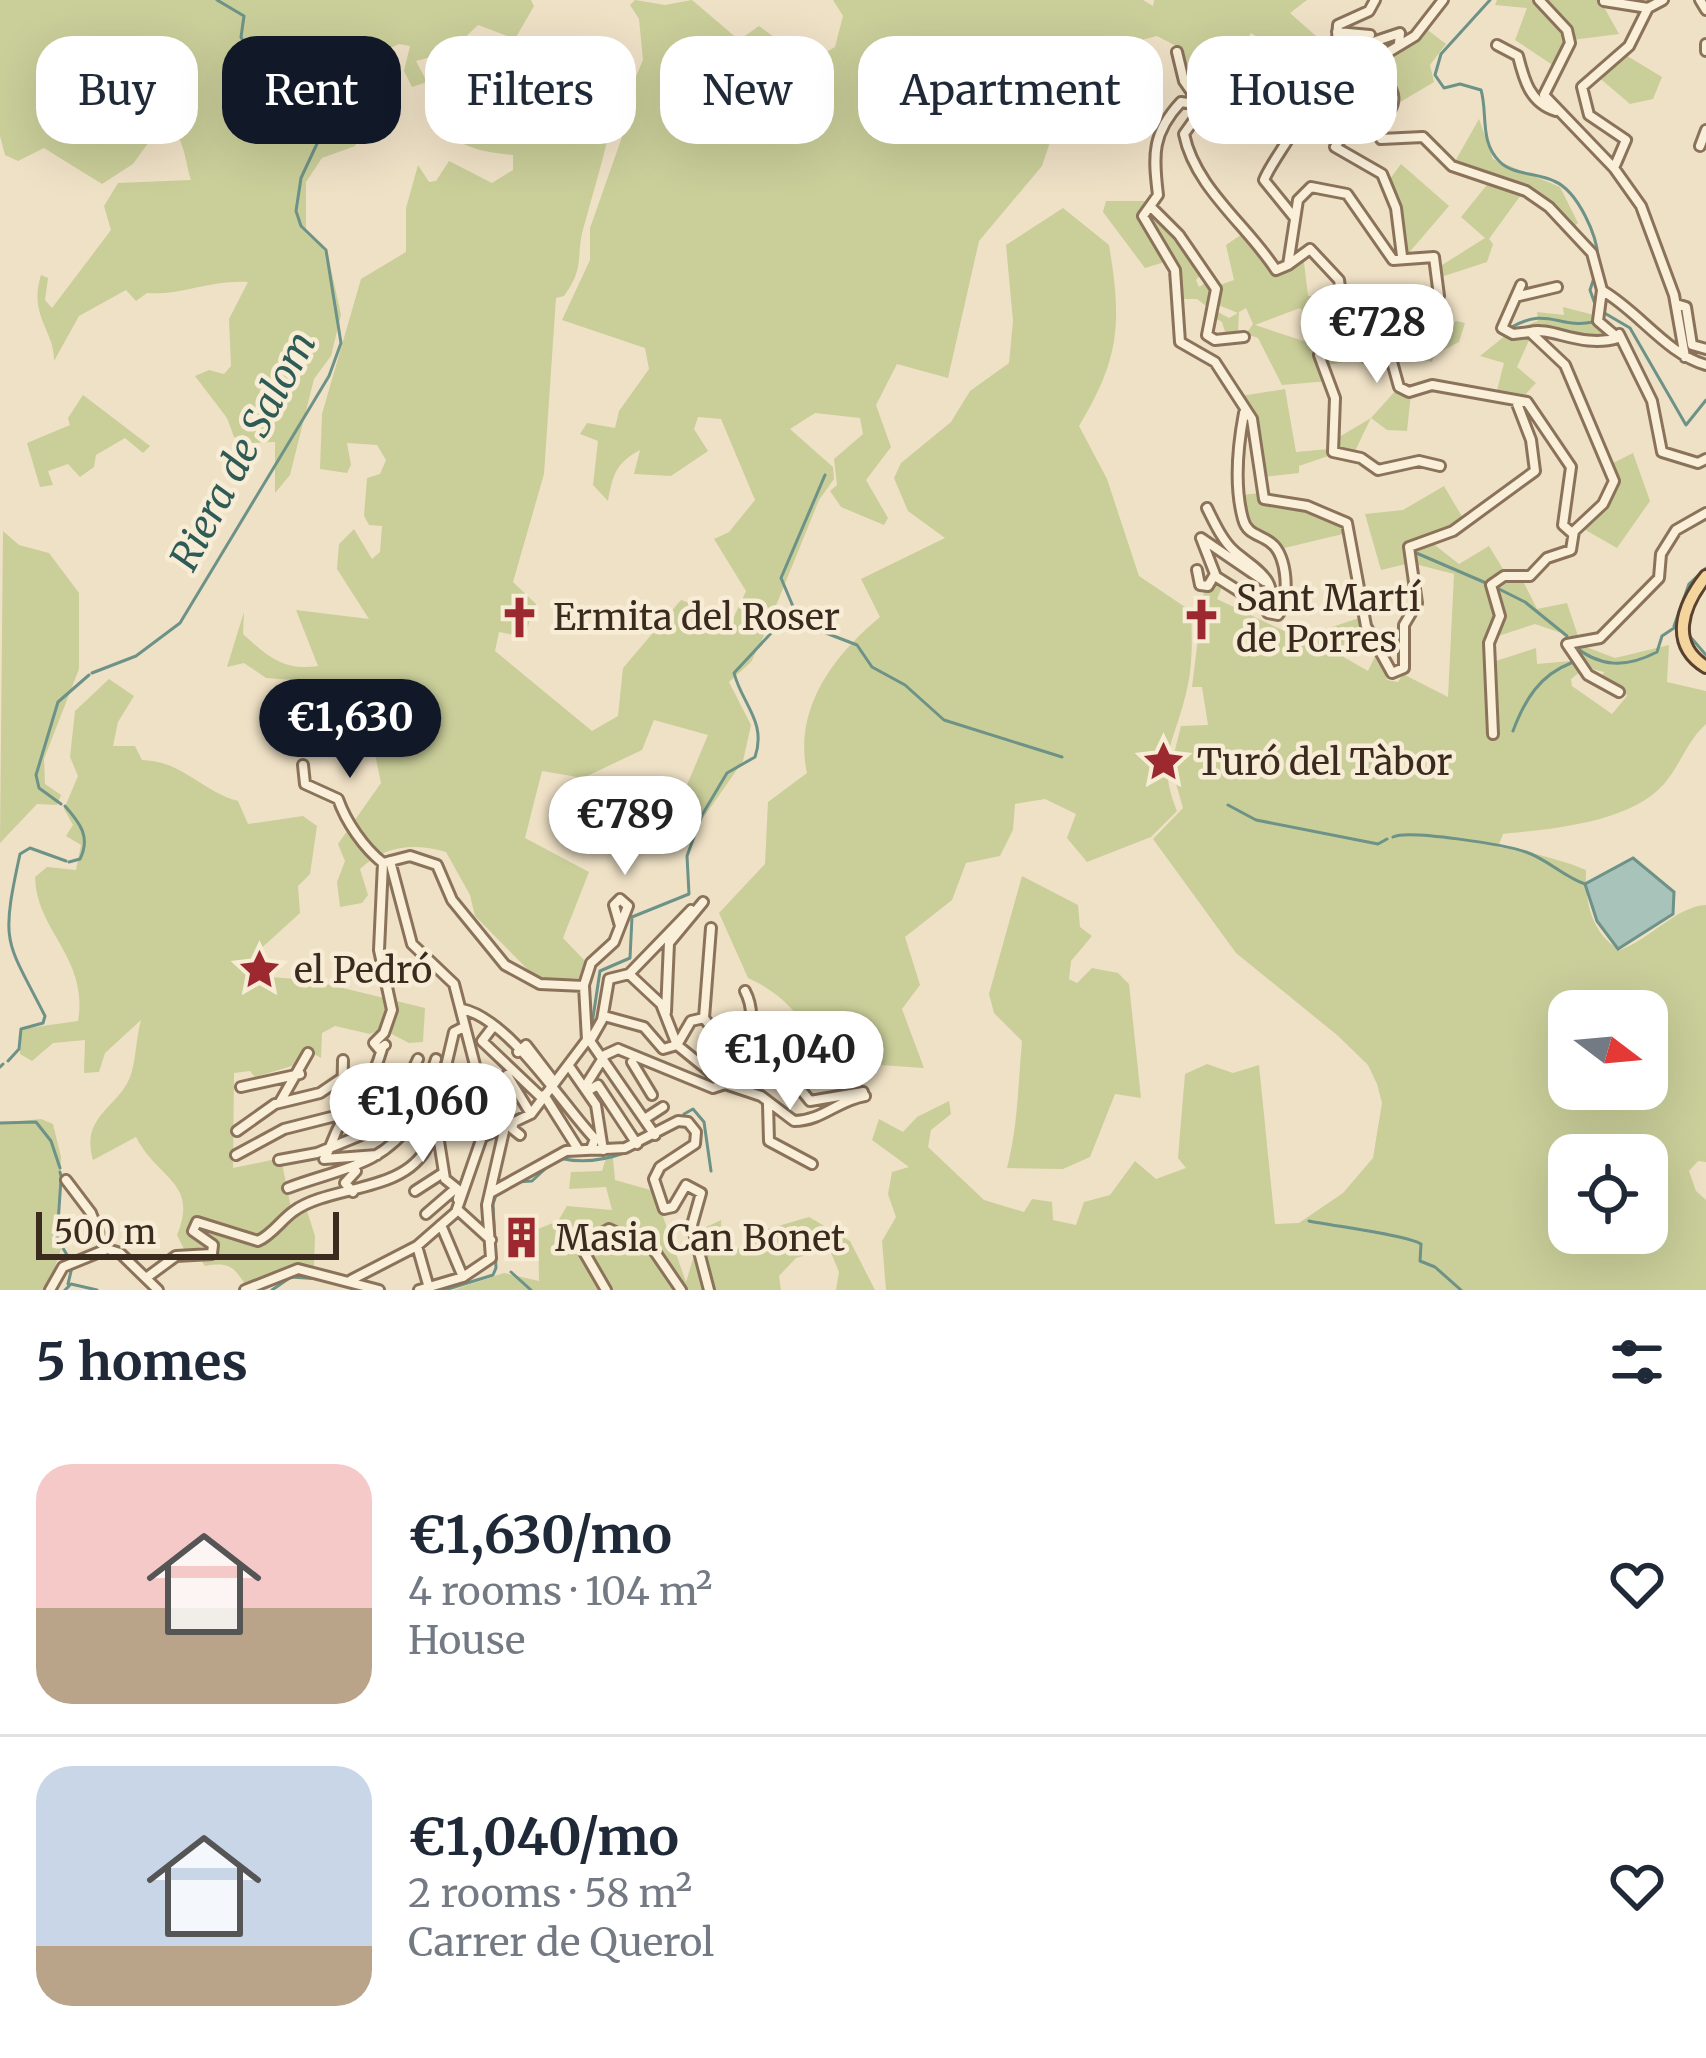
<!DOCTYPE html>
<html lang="en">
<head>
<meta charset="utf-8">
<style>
  :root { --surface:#fff; --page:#f6f6f7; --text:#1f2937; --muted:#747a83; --line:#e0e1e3; --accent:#111827 }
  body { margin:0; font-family:Merriweather,serif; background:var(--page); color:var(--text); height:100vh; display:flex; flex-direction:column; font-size:45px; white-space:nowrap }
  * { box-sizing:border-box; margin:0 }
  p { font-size:39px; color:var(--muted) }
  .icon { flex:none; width:66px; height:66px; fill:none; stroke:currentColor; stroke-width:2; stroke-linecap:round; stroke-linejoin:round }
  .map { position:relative; height:1290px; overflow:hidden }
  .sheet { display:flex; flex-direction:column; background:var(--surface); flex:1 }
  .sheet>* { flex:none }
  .guide { position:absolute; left:36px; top:36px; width:1635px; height:108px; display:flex; gap:24px }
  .needle { width:78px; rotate:106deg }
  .tools { position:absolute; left:1548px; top:990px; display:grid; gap:24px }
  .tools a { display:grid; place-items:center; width:120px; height:120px; border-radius:24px; background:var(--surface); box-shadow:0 12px 48px #0002; font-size:60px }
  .scale { position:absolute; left:36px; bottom:30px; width:303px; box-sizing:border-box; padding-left:12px; border:6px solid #3b2b1f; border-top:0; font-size:33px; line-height:42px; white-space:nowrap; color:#3b2b1f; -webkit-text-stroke:9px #f7ecd5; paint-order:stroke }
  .price { position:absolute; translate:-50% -102px; padding:0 27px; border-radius:42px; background:#fff; color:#222; font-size:39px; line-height:78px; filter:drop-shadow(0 3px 6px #0008) }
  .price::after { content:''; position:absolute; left:50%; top:72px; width:36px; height:27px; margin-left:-18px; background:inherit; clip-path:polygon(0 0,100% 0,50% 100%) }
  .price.selected { background:var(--accent); color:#fff }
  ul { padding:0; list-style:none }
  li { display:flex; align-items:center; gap:36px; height:300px; padding:0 36px }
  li+li { border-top:3px solid var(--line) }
  li span { display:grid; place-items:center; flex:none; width:336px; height:240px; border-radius:36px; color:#555 }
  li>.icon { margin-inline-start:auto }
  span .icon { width:144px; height:144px; fill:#fffc; stroke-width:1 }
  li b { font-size:51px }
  h2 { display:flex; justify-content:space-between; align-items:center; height:144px; padding:0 36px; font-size:51px }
  .tag { padding:0 42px; border-radius:36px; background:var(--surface); box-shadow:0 12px 48px #0002; font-size:42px; line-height:108px }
  .tag.selected { background:var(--accent); color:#fff }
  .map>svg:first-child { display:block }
  .green { fill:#cace99; fill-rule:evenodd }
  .water { fill:#a7c3ba; stroke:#6d9287; stroke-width:3 }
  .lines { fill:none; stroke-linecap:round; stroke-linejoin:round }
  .stream { stroke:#6d9287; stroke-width:3 }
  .minor-casing { stroke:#8b735b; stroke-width:14 }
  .major-casing { stroke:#59412f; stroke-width:16 }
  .minor { stroke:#faefd9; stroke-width:8 }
  .major { stroke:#f3d59d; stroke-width:10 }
  .labels { text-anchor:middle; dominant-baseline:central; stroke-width:9; stroke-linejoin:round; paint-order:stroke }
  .poi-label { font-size:36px; fill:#3b2b1f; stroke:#f7ecd5; text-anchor:start }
  .water-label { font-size:39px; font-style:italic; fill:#2e5b56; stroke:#f7ecd5 }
</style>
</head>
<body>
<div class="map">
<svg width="1706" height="1290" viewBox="0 0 1706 1290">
  <rect width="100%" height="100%" fill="#efe1c6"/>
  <!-- green -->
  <path class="green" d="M0 0H531L534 6 515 39 478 25 450 52 416 61 427 82 412 87 404 71 410 46 399 44 363 61 349 112 373 106 400 89 399 99 365 122 355 146 322 158 306 182V229L328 255 341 315 331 356 314 379 290 475 275 493V442L247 443 234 437 227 418 195 376 209 370 224 374 231 366 229 319 248 282C212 279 180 296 147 293L136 301 126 290 79 316 54 361C55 331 28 316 41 275L48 278 45 300 52 308 111 230 104 206 118 183 191 180C184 159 185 129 161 125L133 164 102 184 44 148 18 161 5 155 0 136Z
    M635 0 665 5 692 0 739 40 759 26 809 62 835 47 843 16 833 0H1143L1153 6 1154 0H1307L1290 13 1341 58 1369 69 1295 61 1251 33 1242 48 1244 65C1260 81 1267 95 1261 118L1232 104 1204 108 1187 81 1182 49 1157 36 1126 44 1092 79 1053 133 1042 166 979 241 948 378 897 364 876 405 891 447 866 480 888 518 884 525 841 507 830 491 837 485 834 459 863 434 860 418 815 413 790 429 833 467 834 479 819 500 762 640 751 662 729 682 751 725 743 761 692 834 669 828 708 735 654 720 642 750 583 778 542 771 525 838 589 872 563 938 586 962 580 978 538 980 475 916 470 895 446 852C414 843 386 845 360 869L368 895 362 903 340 907 337 882 345 861 338 844 381 783 374 749 377 733 368 724 318 707 319 682 266 678 244 663 227 667 244 612 243 634C268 657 284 671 318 666L296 610 369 619 337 569 339 544 354 529 372 559 380 552 382 526 369 525 364 516 367 478 380 474 386 460 377 445 347 443 351 465 347 473 320 469 322 414 361 279 406 252V208L418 165 429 182 436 181 449 161 492 183 513 170V155C476 152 448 144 429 111L434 79 453 69 464 79 523 80 572 97 618 89C610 137 597 179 584 226 575 256 586 266 564 296L556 298 544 474 513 582 536 604 524 637 499 632 495 651 592 731 618 716 623 668 681 600 733 619 746 591 714 539 729 532 755 500 721 419 698 417 694 429 708 451 671 476 634 474 640 450C616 463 613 474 608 501L593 485 598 441 580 434 587 423 615 428 619 411 649 369 645 348 562 320 590 260V228L622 137 626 100 643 60 639 19 630 5Z
    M1497 0H1536L1566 34V48L1554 66 1515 40 1527 8 1495 5Z
    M1542 0H1600L1619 34 1572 40Z
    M1425 28 1446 44 1430 65 1434 82 1397 104 1395 84 1375 72 1374 63Z
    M1624 54 1662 77 1653 99 1630 104 1596 75Z
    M1479 119 1493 159 1560 187 1578 223 1572 228C1535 188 1505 182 1453 165Z
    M1401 164 1449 206 1407 255 1387 183Z
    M1490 181 1523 192 1489 239 1493 244 1487 262 1441 277 1439 267 1485 238 1461 217Z
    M1106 201H1155L1141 218 1168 261 1145 268 1103 212Z
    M1063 208 1109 245C1122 323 1120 358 1079 426L1107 479 1139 576 1191 611C1192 637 1193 664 1187 689 1176 740 1155 758 1177 811L1151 837 1087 862 1067 838 1076 814 1045 799 1015 804 1013 830 1000 856 966 863 952 900 905 937 920 985 902 1009 924 1068 865 1064 872 1033 864 1029 826 1066C808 1025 790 997 748 978L719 913 765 864 768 802 807 773C793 709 833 656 880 617L861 579 945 538 908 511 894 478 901 463 951 422 970 391 1009 363 1013 321 1006 245Z
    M1149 211 1174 232 1203 272 1196 280 1199 287 1209 281 1214 291 1210 309 1197 299H1180L1178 270 1146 219Z
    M1245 232 1276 273 1282 275 1303 254 1308 296 1338 297 1341 316 1327 332 1300 308 1255 325 1319 346 1329 381 1282 385 1258 338 1246 334 1253 324 1246 308 1239 312 1238 334 1226 335 1222 322 1211 316 1214 310 1229 318 1238 313 1216 304 1217 286 1234 280 1226 245Z
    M1563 307 1594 315 1614 333 1607 338 1560 336 1541 327 1511 331 1538 321 1537 312 1564 315Z
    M1456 321 1465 323 1459 342 1434 355 1432 362 1391 352 1410 331 1432 339Z
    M1372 323 1394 340 1390 363 1362 364 1360 359 1328 365 1322 356 1335 331 1358 344Z
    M1506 335 1530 338 1517 367 1536 383 1522 398H1495L1504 363 1480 356Z
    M1285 389 1296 452 1328 449 1331 455 1299 466V473L1262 477 1257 425 1241 396Z
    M1397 389 1411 393 1407 431 1387 430 1371 418 1353 455 1336 453 1334 440 1371 418Z
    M83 395 150 446 143 453 125 438 96 455 94 467 80 477 68 464 48 471 53 485 40 487 27 443 70 425 68 418Z
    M1633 453 1650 501 1617 548 1582 528 1615 490 1609 465Z
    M1444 486 1464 520 1414 539 1404 553 1406 564 1381 570 1365 514 1403 510Z
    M1260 493 1266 505 1299 507 1342 521 1347 533 1280 549C1255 533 1245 525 1242 495Z
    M3 531 19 545 49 553 79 593V669L44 759 45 784 61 795 57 805 37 804 0 843Z
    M1431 542 1459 564 1489 546 1506 574 1522 579 1537 609 1567 603 1579 639 1535 624 1492 638 1496 661 1536 648 1537 664 1571 661 1580 672 1571 679 1572 686 1612 714 1627 696 1624 689 1601 679 1604 672 1584 667 1571 654 1573 642 1615 658 1669 645 1667 682 1706 691V724C1687 741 1681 764 1664 784 1630 823 1551 829 1503 834L1498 847C1523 850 1563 860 1586 870 1585 899 1590 933 1620 950 1649 940 1677 906 1706 905V1162L1698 1161 1689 1171 1696 1191 1706 1200V1290H886L882 1241 896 1217 888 1194 892 1172 909 1167 872 1140 879 1119 903 1132 917 1117 949 1101 951 1114 931 1130 928 1147 984 1200 1024 1212 1032 1199 1052 1202 1053 1220 1076 1225 1084 1202 1110 1195 1135 1161 1156 1179 1186 1168 1178 1158 1185 1074 1207 1064 1233 1073 1259 1065 1275 1224 1299 1223 1343 1193 1373 1158 1382 1103 1377 1084 1368 1065 1337 1035 1236 953 1153 839 1183 808 1171 766 1181 726 1208 725 1202 687H1192L1204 590 1216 579 1224 582 1217 599 1299 638 1362 617 1366 632 1333 651 1368 671 1378 650 1387 680 1398 682 1403 674 1448 697 1454 574 1411 563 1412 547ZM1569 1011H1647V1089H1569ZM1569 1155H1647V1233H1569Z
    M109 679 134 696 118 722 113 746H135L142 760C183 761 201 791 238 801L248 824 303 816 317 826 310 874 298 886 300 913 256 953V976L310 980 425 1008 423 1042 409 1043 382 1029 370 1034 335 1026 322 1033 321 1058 307 1050 295 1065 255 1077 250 1071 234 1073 233 1168 281 1158 291 1208 307 1211 315 1236 314 1267 296 1265 246 1286C234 1266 228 1262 205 1266L196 1253 184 1249 177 1235C199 1182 158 1180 136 1137L93 1160C80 1116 118 1108 130 1077 136 1061 136 1038 141 1020L105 1053 99 1072 84 1073 85 1040 53 1043 32 1061 20 1054 21 1029 78 1021C89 958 36 931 35 877L47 867 76 870 81 845 66 836 73 825 64 809 78 776 70 757 75 711Z
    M1022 876 1078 905 1080 927 1092 936 1071 961 1069 979 1077 983 1092 968 1118 973 1129 984 1141 1098 1115 1094 1090 1157 1063 1169 1007 1168C1018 1126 1018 1085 1022 1041L994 1013 989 994Z
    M41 1119 53 1124 61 1157 57 1237 62 1246 47 1290H0V1123Z
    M607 1155 613 1158 615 1180 654 1191 686 1282 702 1229 721 1220 722 1240 734 1252 758 1232 809 1217 850 1241 875 1290H836L839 1272 829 1248 796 1258 779 1276 781 1290H453L504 1273 539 1281 538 1229 558 1221 567 1206 612 1210 606 1187 569 1189 571 1172 602 1171Z"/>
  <!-- water -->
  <path class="water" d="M1633 858 1674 892 1673 914 1618 949 1597 921 1585 884Z"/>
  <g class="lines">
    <!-- stream -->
    <path class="stream" d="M1490 0 1441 54 1435 75 1444 88 1460 84 1481 90C1488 113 1479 142 1500 162 1513 175 1538 173 1554 181 1578 191 1599 238 1598 262
      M1594 278 1590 290 1595 304
      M1601 311 1630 328 1686 425 1706 400
      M1510 328C1547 306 1559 329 1593 322
      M1414 552 1486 583
      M1495 587 1525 602 1567 636
      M800 623 857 645 872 667 905 685 944 720 1062 757
      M1674 626 1689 584 1706 568
      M1687 633 1706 655
      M1573 645C1600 668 1626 668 1657 652L1662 636 1674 628
      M92 673 136 656 180 623 329 376 341 343 326 250 301 226 296 211 301 178 329 118 331 91 293 63 251 57 241 37 244 16 217 0
      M1513 731C1525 699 1540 675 1571 663
      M61 804 39 788 36 775 58 702 89 675
      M1228 805 1256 820 1378 844 1387 839
      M65 806C80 823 91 837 80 859L69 862
      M1393 837C1408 829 1506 845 1526 852 1547 859 1564 877 1585 884
      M591 1031 600 971 630 958 632 917 689 894 687 856 702 815 727 773 755 757C767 722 742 704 734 673L774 630 800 623 781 578 825 475
      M8 1061 19 1049 21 1029 43 1023 45 1016C6 939 0 946 20 854L30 848 66 861
      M0 1067 3 1064
      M684 1114 693 1109 704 1122 711 1171
      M0 1123 36 1122 51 1141 60 1168
      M564 1159C603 1167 646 1147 678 1125
      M60 1172 61 1176
      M61 1179 57 1238 70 1260
      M516 1182 532 1181 545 1169
      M1309 1221C1333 1226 1407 1235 1421 1244L1420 1261 1435 1267 1461 1290
      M511 1272 531 1290
      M68 1284 72 1267
      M65 1290 71 1284 97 1290
      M272 1290 291 1277 320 1279
      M445 1290 493 1275 496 1268 493 1204 497 1192"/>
    <defs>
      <path id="minor" d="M1375 0 1369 11 1338 25 1337 39 1373 42 1400 33 1399 43
        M1539 0 1567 30 1570 43 1544 95 1614 168 1641 206 1674 295 1685 357
        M1700 0 1706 10
        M1604 1 1648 8
        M1337 32 1370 35
        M1706 44V51
        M1497 45 1518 56C1524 80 1530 103 1556 111
        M1177 52 1184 81 1202 107
        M1199 113 1184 134C1195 188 1247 225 1276 270L1288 265 1298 200 1311 187 1347 194 1393 260 1434 257 1439 296 1389 351 1399 387 1409 392 1432 385 1527 402 1571 467 1563 525 1572 533 1603 504 1614 481 1565 365 1530 332C1551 326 1582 349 1618 338L1598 321 1602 290 1592 253 1549 207 1526 191 1452 166 1423 137 1381 139 1374 125
        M1199 113 1194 104 1181 102C1152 133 1153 155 1158 195L1143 216 1175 270 1180 342 1215 362 1252 419 1264 499 1307 506 1347 523 1366 626 1392 673 1404 668V625L1417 603 1409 547 1453 531 1535 471 1531 440 1516 401
        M1374 125 1348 128 1335 147 1382 174 1396 208 1402 256
        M1374 125C1402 107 1398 87 1373 72L1372 62 1415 36 1443 0
        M1700 146 1706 130
        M1614 168 1626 140 1589 115 1582 87 1629 46 1648 8 1663 0
        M1151 207 1179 235 1216 289 1207 335 1215 340 1244 337
        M1294 217 1264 180C1277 148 1333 94 1294 64
        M1288 265 1310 249 1339 280 1344 315 1319 355 1335 398 1333 452 1361 458 1378 470 1419 461 1440 466
        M1521 285 1502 328 1513 334 1530 332
        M1603 291C1639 312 1667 354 1706 365
        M1519 296 1557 287
        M1676 304 1686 307 1692 345 1706 349
        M1619 334 1652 401 1662 452 1698 463 1706 459
        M1207 508C1214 522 1222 540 1234 551 1254 569 1281 578 1268 613L1278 615C1290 600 1288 555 1271 543 1260 534 1247 535 1243 519 1234 486 1238 445 1244 413
        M1197 570 1200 585 1208 586 1215 574 1201 538 1264 581
        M1215 576 1245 595
        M1619 692 1588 675 1567 644 1600 638 1659 578 1661 554 1676 530 1706 513
        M1493 734 1489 643 1500 616 1491 585 1504 576H1530L1547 558 1571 550 1574 531
        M303 765 305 784 338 799C346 822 364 848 383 863L410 856 437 865 452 900 505 965 540 984 584 986 587 1040
        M390 861 412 944 454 984 476 1069 513 1125
        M383 863 379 950 392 1010 384 1033 374 1043 379 1049 385 1045
        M629 974 691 910
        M629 974 661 1004 677 1045
        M584 985 591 963 614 942 628 906 620 899 614 905 620 926
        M462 1009C510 1019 564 1107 595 1139L591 1149
        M666 1012 669 943 703 902
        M604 1016 644 1027 663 1049 677 1045
        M704 1018 732 1055 781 1065 810 1101 863 1092
        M704 1018 711 928
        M492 1028 482 1041 542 1098
        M590 1041 655 1135
        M590 1041 602 1020 609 979 629 974
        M677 1045 725 1084 761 1096 794 1121C822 1121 838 1100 865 1096
        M677 1045 691 1021 704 1018
        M618 1049 713 1088 725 1084
        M518 1052 526 1045 552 1079
        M737 1058C750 1037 757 1014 745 991
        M632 1062 652 1095
        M569 1066 596 1105 603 1150
        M507 1075 531 1114
        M586 1085 605 1055 618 1049
        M241 1087 300 1074
        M589 1090 598 1085 637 1144
        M402 1093 418 1059
        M544 1095 578 1149
        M280 1102 308 1053
        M768 1104 769 1141 812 1164
        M434 1110 445 1179 460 1191 458 1199
        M342 1112 343 1060
        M646 1118 663 1107
        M417 1120 436 1059
        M510 1127 520 1135
        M441 1129 456 1100 481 1075
        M237 1131 275 1104 320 1093 345 1076
        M236 1155 284 1129 351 1112
        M377 1155 324 1159C331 1148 336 1129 340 1125 360 1103 373 1080 382 1049
        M279 1160 317 1153 376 1129 402 1093 427 1147
        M66 1180 91 1213 105 1249
        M288 1188C337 1169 382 1167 413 1120
        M415 1191 443 1173
        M353 1192 345 1183 356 1171
        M490 1193 566 1151 625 1148 678 1121 688 1122 696 1132 695 1144 660 1167 654 1179 664 1209 673 1207 686 1185 701 1193 692 1225 709 1290
        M458 1210 491 1240
        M426 1214 455 1189
        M441 1225 463 1277
        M417 1246 429 1288
        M146 1278 176 1256 212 1254 213 1245 193 1231 197 1222 258 1241C273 1234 281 1220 294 1211 330 1185 404 1193 427 1147L454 1032 462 1028
        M351 1280 417 1246 456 1212 482 1137 531 1114 587 1040
        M50 1290 63 1267 107 1249 120 1253 158 1290
        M245 1290 298 1269 379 1290
        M419 1290 463 1277 491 1258 487 1205 504 1131
        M606 1290 584 1252 590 1240 609 1229 653 1249 681 1290"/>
      <path id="major" d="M1706 576C1682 606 1669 644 1706 667"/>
    </defs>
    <!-- minor casing -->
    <use href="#minor" class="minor-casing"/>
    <!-- major casing -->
    <use href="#major" class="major-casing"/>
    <!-- minor -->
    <use href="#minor" class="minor"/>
    <!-- major -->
    <use href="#major" class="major"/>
  </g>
  <!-- icons -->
  <defs>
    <symbol id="church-bare" viewBox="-9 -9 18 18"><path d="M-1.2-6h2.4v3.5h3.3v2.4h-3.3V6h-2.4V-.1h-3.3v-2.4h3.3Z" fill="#9c292f" stroke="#f7ecd5" stroke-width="2.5" paint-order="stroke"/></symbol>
    <symbol id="sight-bare" viewBox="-9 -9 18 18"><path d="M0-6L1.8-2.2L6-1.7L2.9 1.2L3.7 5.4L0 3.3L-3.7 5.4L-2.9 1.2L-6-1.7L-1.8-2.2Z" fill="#9c292f" stroke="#f7ecd5" stroke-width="2.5" paint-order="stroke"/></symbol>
    <symbol id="building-bare" viewBox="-9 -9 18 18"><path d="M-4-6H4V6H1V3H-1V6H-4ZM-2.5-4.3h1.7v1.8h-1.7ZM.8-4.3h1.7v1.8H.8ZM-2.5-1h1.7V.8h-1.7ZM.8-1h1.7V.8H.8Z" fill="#9c292f" stroke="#f7ecd5" stroke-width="2.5" paint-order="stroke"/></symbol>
  </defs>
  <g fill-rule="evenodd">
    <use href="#church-bare" x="490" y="588" width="59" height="59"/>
    <use href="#church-bare" x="1172" y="590" width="59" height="59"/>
    <use href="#sight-bare" x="1134" y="732" width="59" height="59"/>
    <use href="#sight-bare" x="230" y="940" width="59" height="59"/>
    <use href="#building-bare" x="492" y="1208" width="59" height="59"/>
  </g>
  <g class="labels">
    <!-- poi labels -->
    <g class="poi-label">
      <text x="1236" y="598">Sant Martí<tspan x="1236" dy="41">de Porres</tspan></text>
      <text x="553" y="617">Ermita del Roser</text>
      <text x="1197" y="762">Turó del Tàbor</text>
      <text x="294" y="970">el Pedró</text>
      <text x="555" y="1238">Masia Can Bonet</text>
    </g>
    <!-- water labels -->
    <g class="water-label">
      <text transform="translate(243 451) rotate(-62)">Riera de Salom</text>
    </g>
  </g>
</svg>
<div class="tools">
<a><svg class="needle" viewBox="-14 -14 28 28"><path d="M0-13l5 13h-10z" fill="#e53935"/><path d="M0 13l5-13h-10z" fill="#747a83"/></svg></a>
<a><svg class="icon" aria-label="locate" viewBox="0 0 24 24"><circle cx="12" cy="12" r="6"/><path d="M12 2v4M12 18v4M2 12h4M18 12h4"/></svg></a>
</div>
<div class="scale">500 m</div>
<b class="price" style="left:1377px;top:386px">€728</b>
<b class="price selected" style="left:350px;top:781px">€1,630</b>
<b class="price" style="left:625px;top:878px">€789</b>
<b class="price" style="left:790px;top:1113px">€1,040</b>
<b class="price" style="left:423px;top:1165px">€1,060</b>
<div class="guide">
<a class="tag">Buy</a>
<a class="tag selected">Rent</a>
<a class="tag">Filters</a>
<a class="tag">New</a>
<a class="tag">Apartment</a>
<a class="tag">House</a>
</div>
</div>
<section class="sheet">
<h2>5 homes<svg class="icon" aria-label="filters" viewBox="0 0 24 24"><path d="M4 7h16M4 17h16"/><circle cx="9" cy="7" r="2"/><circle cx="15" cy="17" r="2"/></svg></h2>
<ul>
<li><span style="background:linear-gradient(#f6c9c9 60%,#b9a48a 0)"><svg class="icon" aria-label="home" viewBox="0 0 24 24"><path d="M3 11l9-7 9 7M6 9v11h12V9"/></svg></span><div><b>€1,630/mo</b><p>4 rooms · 104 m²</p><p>House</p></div><svg class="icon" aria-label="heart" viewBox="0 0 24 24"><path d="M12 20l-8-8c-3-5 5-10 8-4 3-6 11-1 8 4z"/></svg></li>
<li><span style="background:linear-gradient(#c9d6e8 75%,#b9a48a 0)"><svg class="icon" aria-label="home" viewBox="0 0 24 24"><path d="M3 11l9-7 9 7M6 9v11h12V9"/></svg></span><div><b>€1,040/mo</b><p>2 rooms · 58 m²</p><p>Carrer de Querol</p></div><svg class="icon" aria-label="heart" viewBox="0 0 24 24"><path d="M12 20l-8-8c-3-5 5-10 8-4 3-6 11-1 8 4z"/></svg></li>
</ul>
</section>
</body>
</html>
